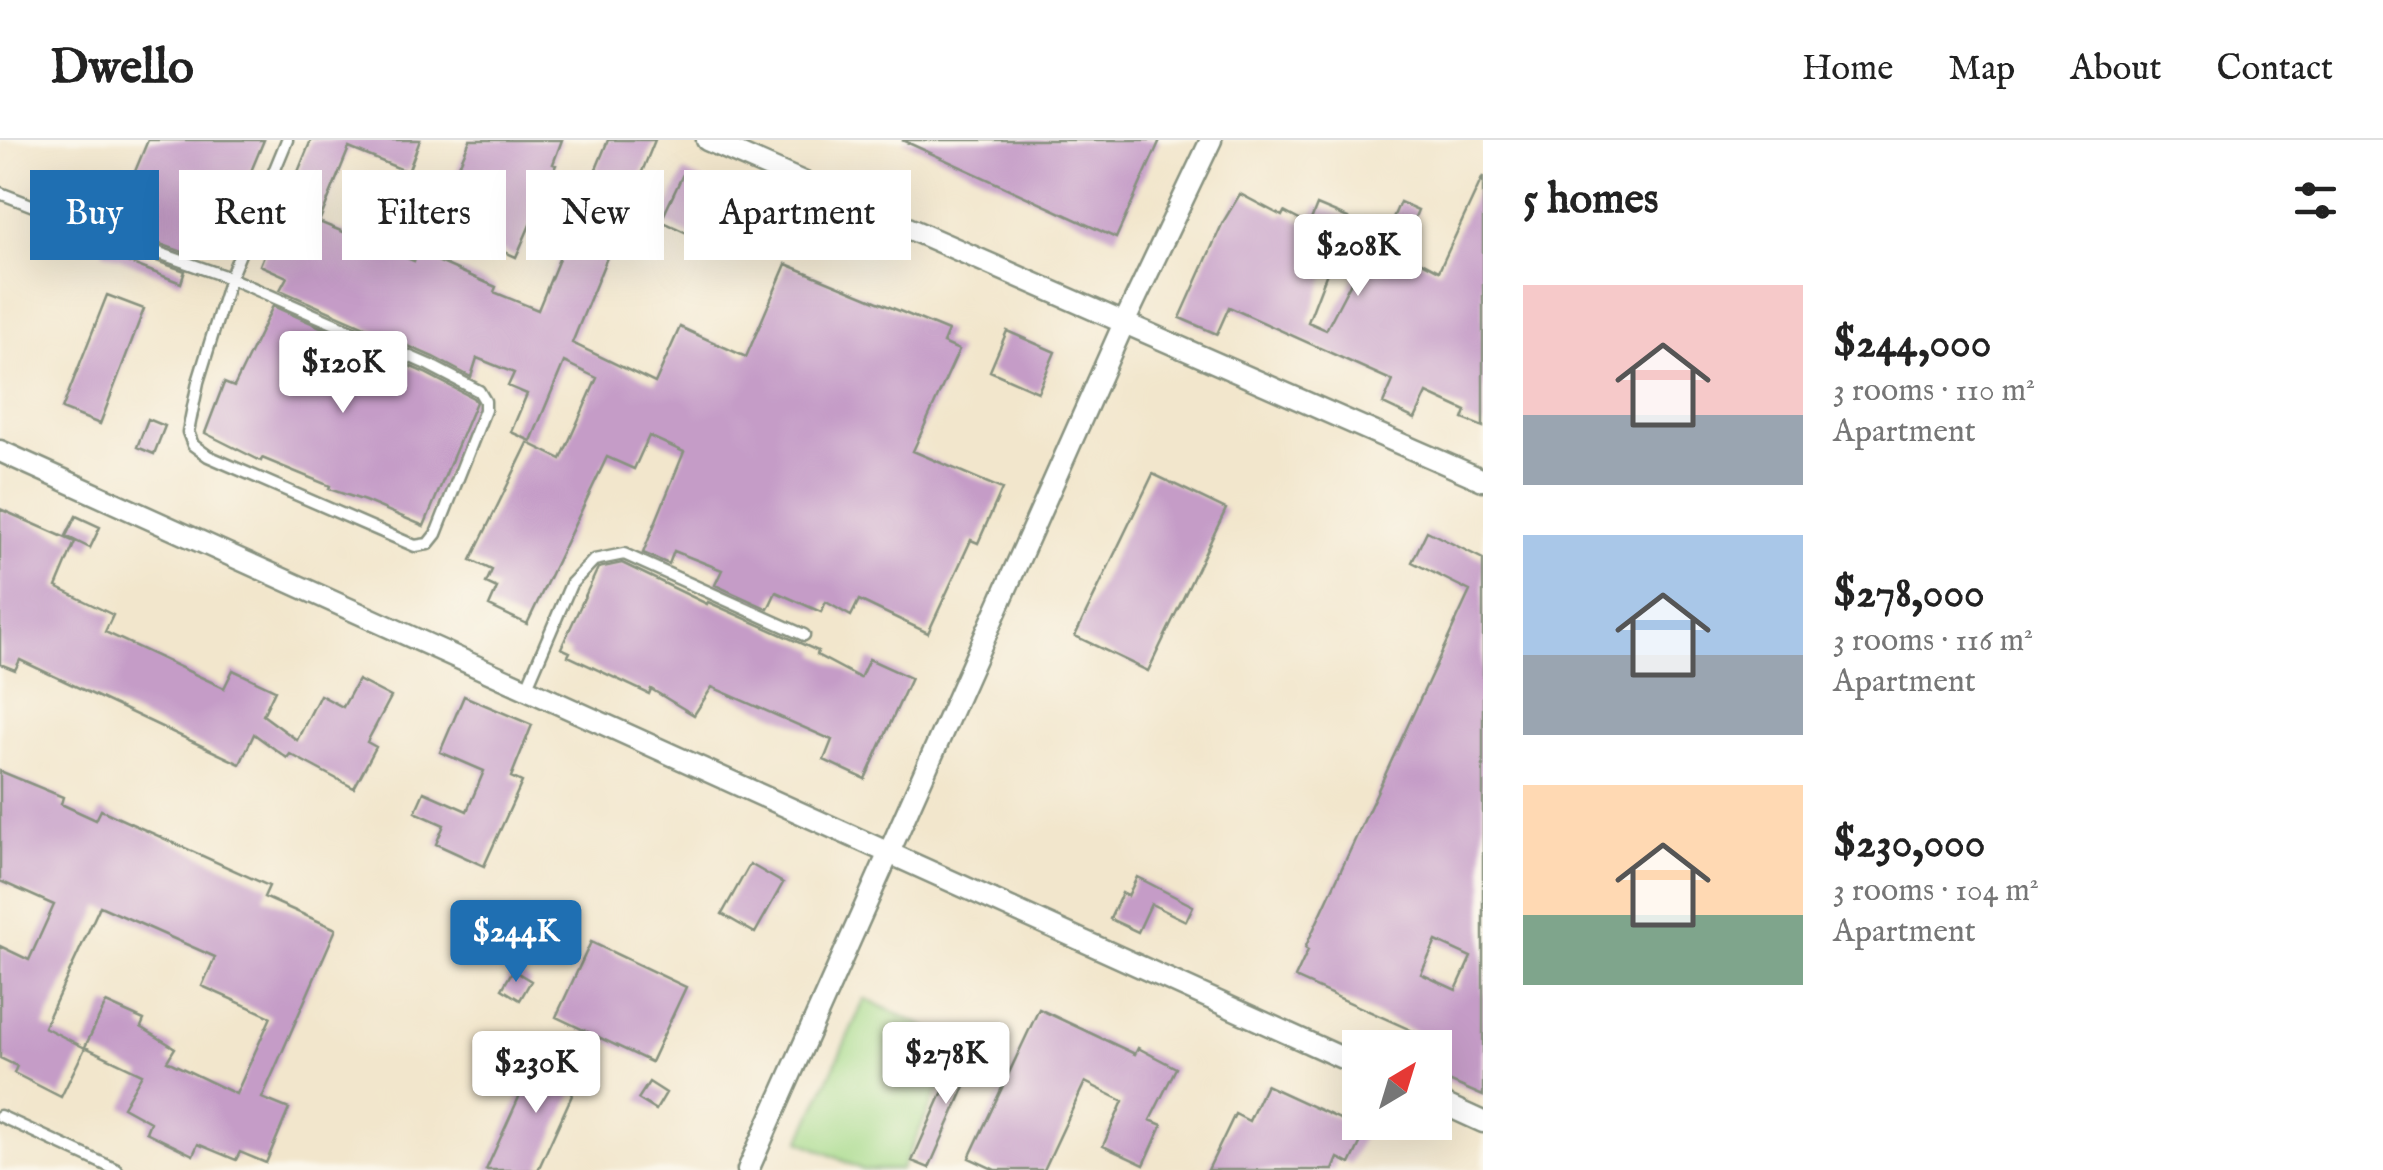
<!DOCTYPE html>
<html lang="en">
<head>
<meta charset="utf-8">
<style>
  :root { --surface:#fff; --page:#f6f6f6; --text:#222; --muted:#767676; --line:#e0e0e0; --accent:#1f6fb2 }
  body { margin:0; font-family:"IM FELL English",serif; background:var(--page); color:var(--text); height:100vh; display:flex; flex-direction:column; font-size:38px; white-space:nowrap }
  * { box-sizing:border-box; margin:0 }
  p { font-size:32px; color:var(--muted) }
  .icon { flex:none; width:55px; height:55px; fill:none; stroke:currentColor; stroke-width:2; stroke-linecap:round; stroke-linejoin:round }
  .map { position:relative; flex:1; overflow:hidden }
  .sheet { display:flex; flex-direction:column; background:var(--surface); width:900px }
  .sheet>* { flex:none }
  .top-card { position:absolute; left:30px; top:30px; width:950px; height:90px; display:flex; gap:20px }
  .needle { width:65px; rotate:38deg }
  .buttons { position:absolute; left:1342px; top:890px; display:grid; gap:20px }
  .buttons a { display:grid; place-items:center; width:110px; height:110px; border-radius:0px; background:var(--surface); box-shadow:0 10px 40px #0002; font-size:50px }
  .price { position:absolute; translate:-50% -85px; padding:0 22px; border-radius:10px; background:#fff; color:#222; font-size:32px; line-height:65px; filter:drop-shadow(0 2px 5px #0008) }
  .price::after { content:''; position:absolute; left:50%; top:60px; width:30px; height:22px; margin-left:-15px; background:inherit; clip-path:polygon(0 0,100% 0,50% 100%) }
  .price.active { background:var(--accent); color:#fff }
  ul { padding:0; list-style:none }
  li { display:flex; align-items:center; gap:30px; height:250px; padding:0 40px }
  li span { display:grid; place-items:center; flex:none; width:280px; height:200px; border-radius:0px; color:#555 }
  li>.icon { margin-inline-start:auto }
  span .icon { width:120px; height:120px; fill:#fffc; stroke-width:1 }
  li b { font-size:42px }
  h2 { display:flex; justify-content:space-between; align-items:center; height:120px; padding:0 40px; font-size:42px }
  .pill { padding:0 35px; border-radius:0px; background:var(--surface); box-shadow:0 10px 40px #0002; font-size:35px; line-height:90px }
  .pill.active { background:var(--accent); color:#fff }
  header { display:flex; align-items:center; gap:60px; box-sizing:border-box; height:140px; padding:0 50px; background:var(--surface); border-bottom:2px solid var(--line) }
  header strong { font-size:48px }
  nav { display:flex; gap:55px; margin-inline-start:auto; font-size:35px }
  main { display:flex; flex:1; min-height:0 }
  .map>svg:first-child { display:block }
  .green { fill:#a6da8a; stroke:#628c5f; stroke-width:2.5 }
  .building { fill:#c59cc7; fill-rule:evenodd }
  .lines { fill:none; stroke-linecap:round; stroke-linejoin:round }
  .service-casing { stroke:#889280; stroke-width:15 }
  .minor-casing { stroke:#889280; stroke-width:25 }
  .service { stroke:#fff; stroke-width:10 }
  .minor { stroke:#fff; stroke-width:20 }
</style>
</head>
<body>
<header>
<strong>Dwello</strong>
<nav><a>Home</a><a>Map</a><a>About</a><a>Contact</a></nav>
</header>
<main>
<div class="map">
<svg width="1483" height="1030" viewBox="0 0 1483 1030">
  <rect width="100%" height="100%" fill="#fbf7ec"/>
  <filter id="ink" filterUnits="userSpaceOnUse"><feTurbulence type="fractalNoise" baseFrequency=".01" numOctaves="2"/><feDisplacementMap in="SourceGraphic" scale="20" xChannelSelector="R" yChannelSelector="G"/><feConvolveMatrix kernelMatrix="1 2 1 2 8 2 1 2 1" color-interpolation-filters="sRGB"/></filter>
  <filter id="wash" filterUnits="userSpaceOnUse"><feTurbulence type="fractalNoise" baseFrequency=".0048" numOctaves="4" result="noise"/><feDisplacementMap in="SourceGraphic" scale="40" xChannelSelector="R" yChannelSelector="G"/><feGaussianBlur stdDeviation="2.25" result="paint"/><feColorMatrix in="noise" values="0 0 0 0 0 0 0 0 0 0 0 0 0 0 0 0 0 1.4 0 .05"/><feComposite in="paint" operator="in"/></filter>
  <g filter="url(#wash)">
    <rect width="100%" height="100%" fill="#f2e6cc"/>
    <!-- green -->
    <path class="green" d="M865 859 960 903 901 1030H863L800 1001Z"/>
    <g id="blocks">
      <!-- building -->
      <path class="building" d="M148 0H264L218 111 196 102 191 115 112 87Z
        M311 0H420L408 32 349 8 319 82 414 121 417 112 496 147 494 152 538 170 608 0H655L572 203 655 243 680 187 746 217 786 124 948 191 943 203 959 210 913 311 1002 349 978 403 971 400 928 493 859 460 851 476 826 462 821 472 776 452 768 469 715 445 722 430 674 411 669 424 643 413 684 312 649 296 634 329 607 317 527 484 489 466 497 448 486 443 492 430 471 420 528 303 561 319 597 238 564 222 531 301 511 292 527 254 508 246 514 233 477 218 471 237 433 217 280 150 287 137 260 125Z
        M470 0H562L553 24 556 25 516 117 435 81Z
        M902 0H1160L1116 98Z
        M684 32 762 68 749 94 723 82 713 105 661 81Z
        M1483 36V287L1463 279 1466 271 1427 253 1415 279 1383 264 1393 241 1229 167 1217 194 1180 178 1223 82 1240 54 1282 76 1284 72 1309 85 1317 65 1348 78 1308 182 1326 190 1374 98 1382 103 1400 62 1418 70 1401 111 1439 131Z
        M105 103 185 131 181 143 102 112Z
        M107 155 144 169 100 284 62 269Z
        M273 166 425 233 473 258 476 262 424 386 365 361 329 349 330 346 262 318 261 321 205 293 224 243 234 247Z
        M1007 191 1055 212 1038 252 990 231Z
        M148 279 165 286 154 314 137 307Z
        M1153 334 1226 369 1148 531 1075 496Z
        M0 369 75 402 56 447 113 475 105 492 224 548 233 530 275 550 263 575 297 600 320 555 343 567 358 540 391 557 367 602 376 607 354 648 290 614 287 618 254 594 240 624 20 520 15 530 0 524Z
        M76 376 100 387 90 408 66 396Z
        M1427 391 1483 419V956L1435 935V908H1416L1422 895 1295 838 1308 810 1305 808 1470 451 1412 422ZM1436 801 1471 817 1456 850 1421 834Z
        M622 423 707 464 708 462 818 511 817 515 860 538 869 519 911 538 865 639 824 620 832 600 712 547 694 575 651 549 649 554 568 516 570 512 561 508 598 428Z
        M464 556 532 585 511 637 522 642 484 726 436 704 444 685 415 672 424 652 467 671 484 631 440 612Z
        M0 631 63 657 61 664 96 680 101 670 269 746 264 757 336 789 262 958 289 969 266 1023 240 1012 236 1020 198 1004 193 1015 146 992 150 982 123 967 142 934 85 907 106 863 144 880 141 887 175 908 167 921 236 954 271 877 202 846 215 817 100 766 44 887 85 908 61 957 14 933 17 926 0 918V806L29 820 54 765 0 741Z
        M750 724 783 743 755 793 722 774Z
        M1137 737 1193 766 1186 781 1151 764 1138 792 1110 779 1122 753 1128 756Z
        M591 802 686 847 651 922 556 877Z
        M513 830 531 841 520 860 502 849Z
        M1039 869 1135 914 1138 908 1176 928 1150 980 1162 985 1144 1025 1103 1006 1123 961 1085 942 1044 1030H995L969 1018Z
        M964 904 980 912 929 1028 912 1021Z
        M539 913 582 933 538 1030H486Z
        M649 942 666 953 656 970 638 959Z
        M1266 945 1366 991 1350 1024 1338 1018 1333 1030H1208L1235 974 1249 981Z"/>
    </g>
  </g>
  <g filter="url(#ink)">
    <use href="#blocks" fill-opacity="0" stroke="#889280" stroke-width="2.5"/>
    <g class="lines">
      <defs>
        <path id="service" d="M0 53 111 96 230 138 429 225 479 251 485 261V270L436 394 428 404 415 406 208 316 193 305 188 292 198 242 230 138 287 0
          M526 549 571 444 594 420 624 414 804 495
          M0 976 117 1030"/>
        <path id="minor" d="M707 0 1483 340
          M0 311 1360 926
          M1435 960 1483 982
          M748 1030 1124 183 1211 0"/>
      </defs>
      <!-- service casing -->
      <use href="#service" class="service-casing"/>
      <!-- minor casing -->
      <use href="#minor" class="minor-casing"/>
      <!-- service -->
      <use href="#service" class="service"/>
      <!-- minor -->
      <use href="#minor" class="minor"/>
    </g>
  </g>
</svg>
<div class="buttons">
<a><svg class="needle" viewBox="-14 -14 28 28"><path d="M0-13l5 13h-10z" fill="#e53935"/><path d="M0 13l5-13h-10z" fill="#767676"/></svg></a>
</div>
<b class="price" style="left:1358px;top:159px">$208K</b>
<b class="price" style="left:343px;top:276px">$120K</b>
<b class="price active" style="left:516px;top:845px">$244K</b>
<b class="price" style="left:946px;top:967px">$278K</b>
<b class="price" style="left:536px;top:976px">$230K</b>
<div class="top-card">
<a class="pill active">Buy</a>
<a class="pill">Rent</a>
<a class="pill">Filters</a>
<a class="pill">New</a>
<a class="pill">Apartment</a>
</div>
</div>
<section class="sheet">
<h2>5 homes<svg class="icon" aria-label="filters" viewBox="0 0 24 24"><path d="M4 7h16M4 17h16"/><circle cx="9" cy="7" r="2"/><circle cx="15" cy="17" r="2"/></svg></h2>
<ul>
<li><span style="background:linear-gradient(#f6c9c9 65%,#9aa5b1 0)"><svg class="icon" aria-label="home" viewBox="0 0 24 24"><path d="M3 11l9-7 9 7M6 9v11h12V9"/></svg></span><div><b>$244,000</b><p>3 rooms · 110 m²</p><p>Apartment</p></div></li>
<li><span style="background:linear-gradient(#a9c7e8 60%,#9aa5b1 0)"><svg class="icon" aria-label="home" viewBox="0 0 24 24"><path d="M3 11l9-7 9 7M6 9v11h12V9"/></svg></span><div><b>$278,000</b><p>3 rooms · 116 m²</p><p>Apartment</p></div></li>
<li><span style="background:linear-gradient(#ffd9b3 65%,#7fa58c 0)"><svg class="icon" aria-label="home" viewBox="0 0 24 24"><path d="M3 11l9-7 9 7M6 9v11h12V9"/></svg></span><div><b>$230,000</b><p>3 rooms · 104 m²</p><p>Apartment</p></div></li>
</ul>
</section>
</main>
</body>
</html>
